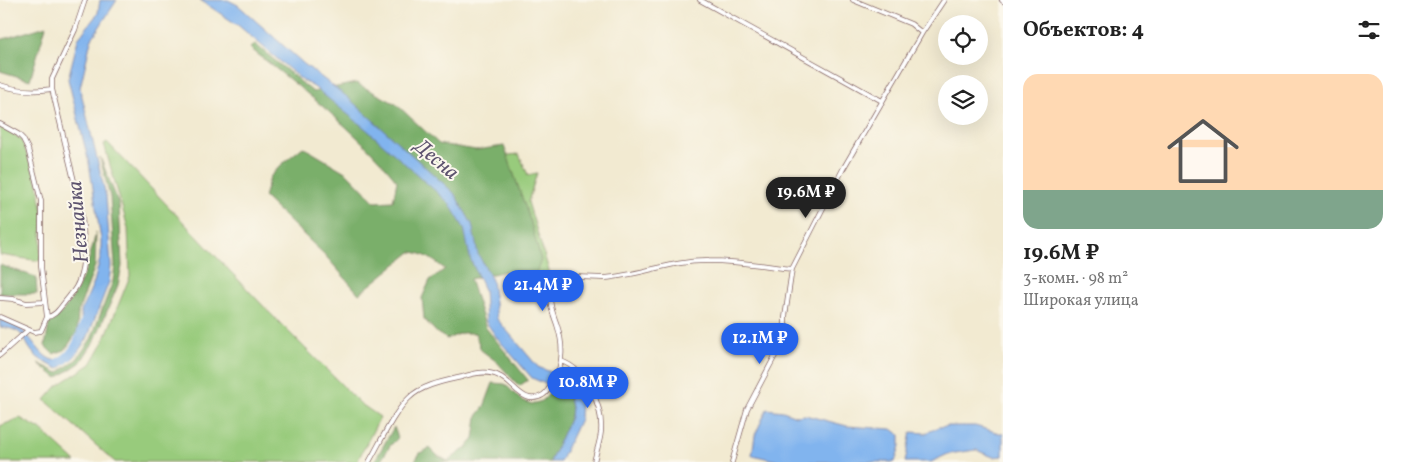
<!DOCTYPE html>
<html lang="ru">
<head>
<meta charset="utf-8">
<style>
  :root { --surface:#fff; --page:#f6f6f6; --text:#222; --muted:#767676; --line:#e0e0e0; --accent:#2563eb }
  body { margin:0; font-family:Vollkorn,serif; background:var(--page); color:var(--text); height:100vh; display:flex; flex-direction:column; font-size:19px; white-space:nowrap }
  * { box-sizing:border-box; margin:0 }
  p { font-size:16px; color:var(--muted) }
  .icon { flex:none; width:28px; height:28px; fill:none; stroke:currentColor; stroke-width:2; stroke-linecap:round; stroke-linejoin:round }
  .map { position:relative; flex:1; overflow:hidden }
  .side { display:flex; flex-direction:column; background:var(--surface); width:400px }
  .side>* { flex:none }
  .controls { position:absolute; left:938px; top:15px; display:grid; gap:10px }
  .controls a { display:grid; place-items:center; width:50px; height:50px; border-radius:50%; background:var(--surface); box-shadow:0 5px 20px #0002; font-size:25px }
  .price { position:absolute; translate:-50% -42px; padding:0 11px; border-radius:18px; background:var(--accent); color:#fff; font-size:16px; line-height:32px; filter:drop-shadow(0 1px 2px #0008) }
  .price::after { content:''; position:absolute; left:50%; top:30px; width:15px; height:11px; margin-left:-8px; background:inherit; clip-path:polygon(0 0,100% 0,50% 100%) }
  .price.on { background:#222; color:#fff }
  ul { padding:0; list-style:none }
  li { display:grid; align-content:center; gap:10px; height:265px; padding:0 20px }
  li+li { border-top:1px solid var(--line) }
  li span { display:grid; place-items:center; height:155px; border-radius:15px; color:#555 }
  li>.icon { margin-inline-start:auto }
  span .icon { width:90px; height:90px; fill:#fffc; stroke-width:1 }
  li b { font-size:21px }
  h2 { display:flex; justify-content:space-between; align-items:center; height:60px; padding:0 20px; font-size:21px }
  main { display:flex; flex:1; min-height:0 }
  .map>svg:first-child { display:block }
  .green { fill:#98cb7b; stroke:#717553 }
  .forest { fill:#7aaf6b; stroke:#62674b }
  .water { fill:#81b4ee; stroke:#666a8c }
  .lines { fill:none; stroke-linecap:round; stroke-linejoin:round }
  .river { stroke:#81b4ee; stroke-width:9 }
  .minor-casing { stroke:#856665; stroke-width:5.5 }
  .tertiary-casing { stroke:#856665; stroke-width:6 }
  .minor { stroke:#fff; stroke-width:4 }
  .tertiary { stroke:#fff; stroke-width:4.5 }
  .labels { text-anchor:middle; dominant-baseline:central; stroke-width:4; stroke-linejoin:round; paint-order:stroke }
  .water-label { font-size:21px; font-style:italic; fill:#5d536f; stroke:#fbf7ec }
</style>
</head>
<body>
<main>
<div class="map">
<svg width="1003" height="462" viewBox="0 0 1003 462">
  <rect width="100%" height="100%" fill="#fbf7ec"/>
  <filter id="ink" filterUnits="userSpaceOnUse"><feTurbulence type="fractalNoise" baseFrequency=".02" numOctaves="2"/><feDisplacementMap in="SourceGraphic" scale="10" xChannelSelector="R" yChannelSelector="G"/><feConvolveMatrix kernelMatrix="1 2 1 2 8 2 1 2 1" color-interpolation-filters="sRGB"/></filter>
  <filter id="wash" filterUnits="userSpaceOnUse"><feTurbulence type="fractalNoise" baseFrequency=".0096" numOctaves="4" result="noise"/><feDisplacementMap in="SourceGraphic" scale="20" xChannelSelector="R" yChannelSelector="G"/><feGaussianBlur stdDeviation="1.12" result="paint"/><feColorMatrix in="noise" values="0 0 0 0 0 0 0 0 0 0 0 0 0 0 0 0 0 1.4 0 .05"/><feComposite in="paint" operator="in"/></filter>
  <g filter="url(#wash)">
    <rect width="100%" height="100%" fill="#f2ead1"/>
    <!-- green -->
    <path class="green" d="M0 126 21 139 38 183 43 214 40 261 0 255Z
      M107 142 270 313 361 404 380 417 357 462H115L45 400 57 386 91 364 103 343 130 276 128 228 104 144Z
      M519 154 528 175 537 173 528 202 550 274 532 281 452 161Z
      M20 418 40 429 76 462H0V426Z"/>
    <!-- forest -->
    <path class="forest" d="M46 26 30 80 0 71V40Z
      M255 44 313 92 356 83 396 104 439 144 476 150 504 146 531 223 541 260 536 274 506 271 470 279 486 328 528 380 519 386 497 362 481 350 475 333H462L447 339 437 333 424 319 422 298 430 280 445 269C434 261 425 253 411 252L359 294 324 254 264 197 270 177 283 163 303 147 347 173 375 202 393 201 397 181C356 129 301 89 250 48Z
      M100 157 119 204 122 266 118 285 95 340 80 363 57 378 38 363 58 373 77 359 91 339 113 281 115 265 110 197Z
      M96 232 95 266 78 312 77 332 65 350 53 354 45 346 49 324C78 302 88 266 96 232Z
      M0 265 36 277 37 294H0Z
      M493 383 505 384 521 400 532 404 542 401 555 388 568 394 571 407 570 417 550 462H414L420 453 430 448 438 456 448 461 467 447 474 439 477 416 484 407Z
      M394 427 398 438 390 446 380 462H374Z"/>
    <!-- water -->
    <path class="water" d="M100 0H117L91 40 80 88 106 196 111 266 109 282 87 339 74 357 58 369C51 365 43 362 37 357 20 341 30 330 0 327V320C29 323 36 356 53 360 57 360 62 359 65 359L78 345 82 333 81 311 94 282 101 255V240L89 163 68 79 78 39 98 13Z
      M200 0H228L238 5 304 64 346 96 454 193 472 224 478 254 492 280 497 319 538 367 568 379 581 398 580 419 560 462H550L570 417 571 407 568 394 532 378 497 338 486 322 484 290 470 258 464 228 449 203 366 129 314 87 303 81 239 26Z
      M767 409 783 411 796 416 805 415 847 426 892 429 900 435V446L895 462H782L752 455 755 435Z
      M949 426H975L1003 434V456L993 457 976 450 948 454 931 462H905L911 432 926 433 939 427Z"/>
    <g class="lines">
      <!-- river -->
      <path class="river" d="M60 362C76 354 81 336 85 321"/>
    </g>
  </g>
  <g filter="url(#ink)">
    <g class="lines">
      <defs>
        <path id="minor" d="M700 0 882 101
          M853 0 911 24 922 33
          M0 85C18 91 33 92 52 89
          M0 124 18 134 23 139 28 149 41 201V267L47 317 41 331 34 332 0 317
          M0 298 13 299 26 303 45 302
          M47 317C55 316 59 309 64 303 68 298 73 292 76 287 87 268 84 231 81 210L52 89V79L75 30 85 0
          M0 355 28 330
          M561 361C587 370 603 406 601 432 600 442 596 452 594 462
          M369 462C380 443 394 412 409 398 422 385 445 381 462 377 474 373 487 370 499 376 514 383 524 407 543 395 548 392 551 385 554 380 564 364 563 343 557 325 553 313 546 299 554 285 563 272 591 279 605 278 640 275 674 260 709 261 737 261 765 266 792 269L843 169 922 33 944 0
          M732 462 747 409 785 337V317L792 269"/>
        <path id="tertiary" d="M1002 0 1003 1"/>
      </defs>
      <!-- minor casing -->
      <use href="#minor" class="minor-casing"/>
      <!-- tertiary casing -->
      <use href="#tertiary" class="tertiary-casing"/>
      <!-- minor -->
      <use href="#minor" class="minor"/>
      <!-- tertiary -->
      <use href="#tertiary" class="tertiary"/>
    </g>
  </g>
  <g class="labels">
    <!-- water labels -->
    <g class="water-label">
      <text transform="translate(436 160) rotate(40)">Десна</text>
      <text transform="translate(79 222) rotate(-95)">Незнайка</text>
    </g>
  </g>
</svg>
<div class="controls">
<a><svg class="icon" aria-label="locate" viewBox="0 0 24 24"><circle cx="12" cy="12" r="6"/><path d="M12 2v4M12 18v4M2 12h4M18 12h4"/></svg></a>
<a><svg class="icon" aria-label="layers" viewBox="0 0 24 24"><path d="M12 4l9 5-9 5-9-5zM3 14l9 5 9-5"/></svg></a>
</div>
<b class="price on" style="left:806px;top:219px">19.6M ₽</b>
<b class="price" style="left:543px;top:312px">21.4M ₽</b>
<b class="price" style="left:760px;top:365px">12.1M ₽</b>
<b class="price" style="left:588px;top:409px">10.8M ₽</b>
</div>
<section class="side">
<h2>Объектов: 4<svg class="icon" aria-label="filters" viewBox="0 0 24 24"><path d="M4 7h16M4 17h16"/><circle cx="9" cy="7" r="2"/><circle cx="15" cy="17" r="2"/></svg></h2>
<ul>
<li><span style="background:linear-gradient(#ffd9b3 75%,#7fa58c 0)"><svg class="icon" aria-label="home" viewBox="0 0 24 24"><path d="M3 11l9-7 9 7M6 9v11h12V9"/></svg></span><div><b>19.6M ₽</b><p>3-комн. · 98 m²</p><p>Широкая улица</p></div></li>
</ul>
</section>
</main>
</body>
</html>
